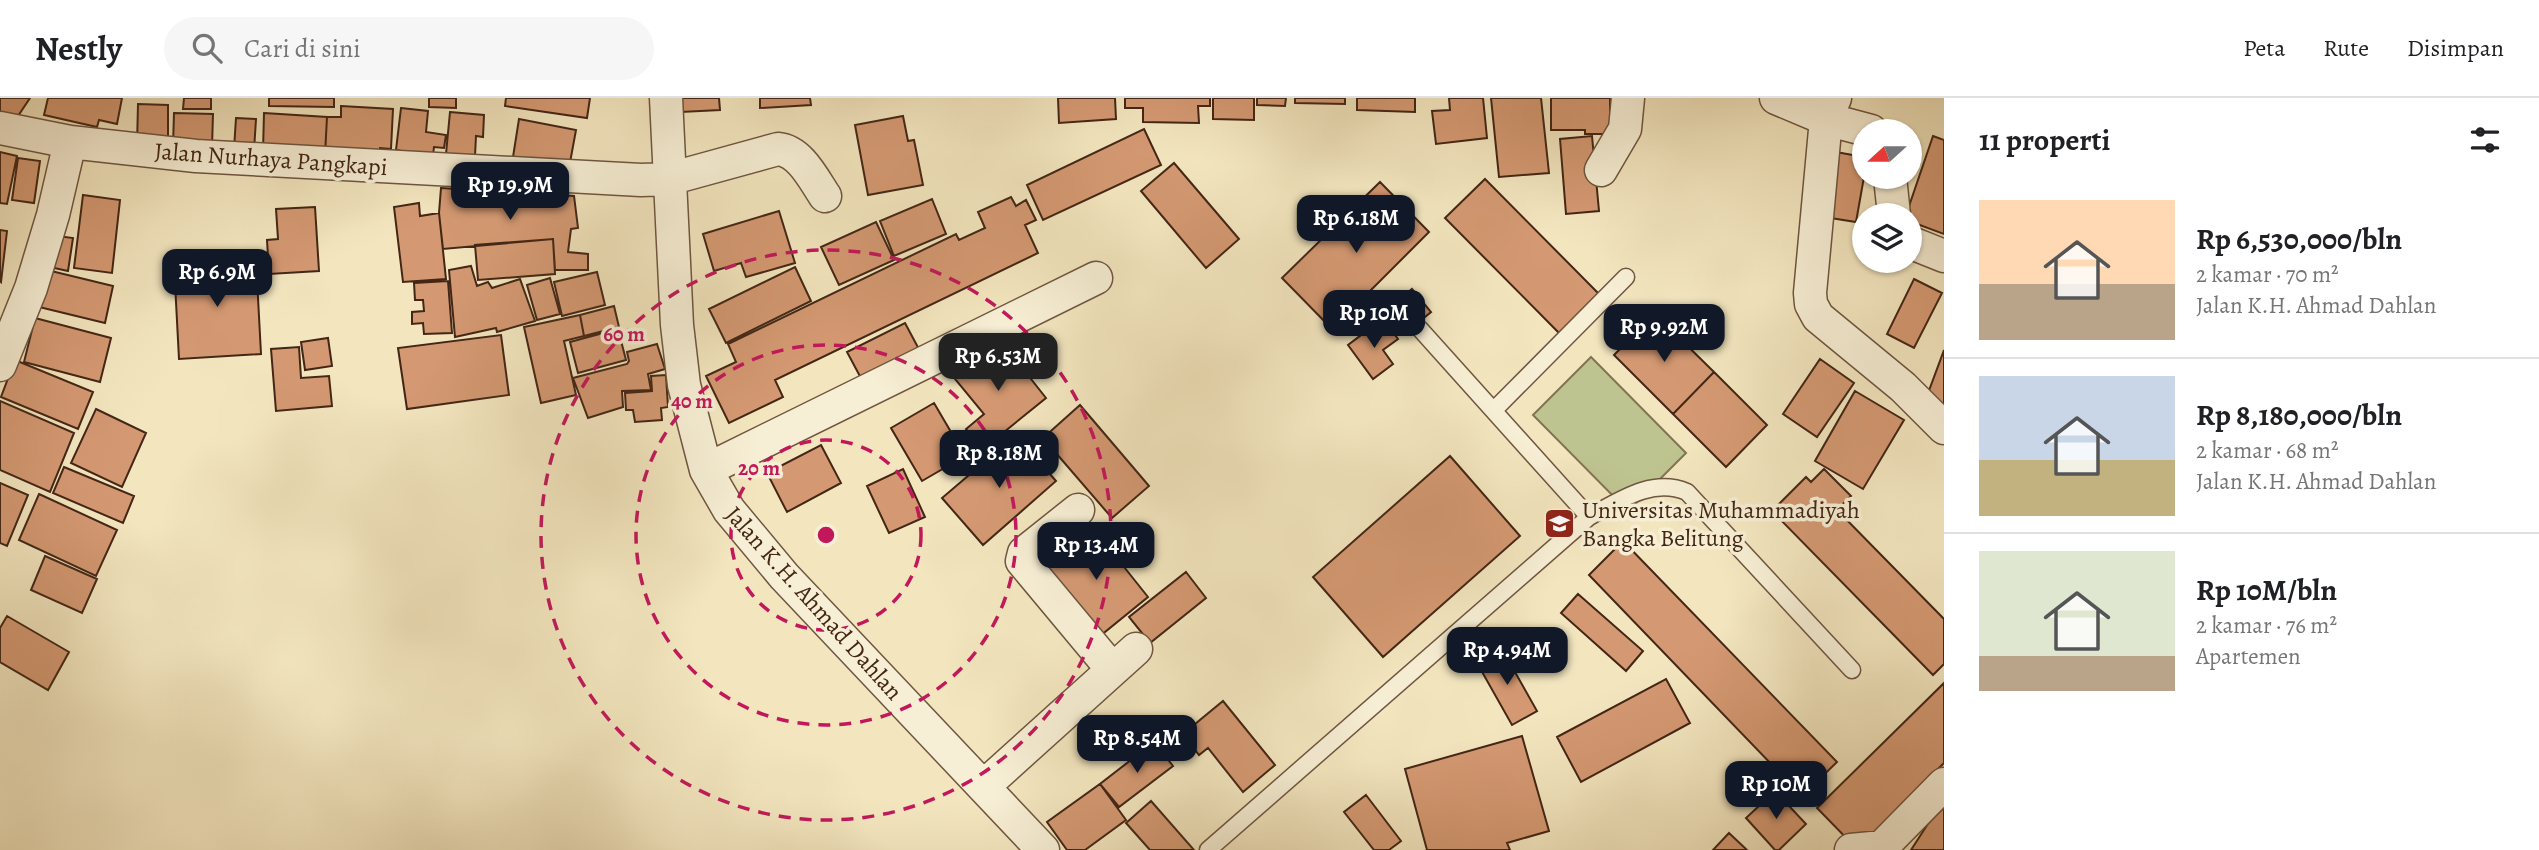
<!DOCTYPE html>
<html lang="id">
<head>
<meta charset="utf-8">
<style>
  :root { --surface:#fff; --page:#f6f6f6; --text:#202124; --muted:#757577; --line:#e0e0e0; --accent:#111827 }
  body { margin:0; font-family:Alegreya,serif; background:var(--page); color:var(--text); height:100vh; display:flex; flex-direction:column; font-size:26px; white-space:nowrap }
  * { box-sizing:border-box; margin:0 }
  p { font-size:23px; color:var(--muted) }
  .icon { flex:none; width:38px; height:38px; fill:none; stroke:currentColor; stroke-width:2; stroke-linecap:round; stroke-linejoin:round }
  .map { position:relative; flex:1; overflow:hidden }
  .panel { display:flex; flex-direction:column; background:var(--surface); width:595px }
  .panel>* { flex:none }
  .needle { width:46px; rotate:249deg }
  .buttons { position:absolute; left:1852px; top:21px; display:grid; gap:14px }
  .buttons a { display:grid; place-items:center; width:70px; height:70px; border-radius:50%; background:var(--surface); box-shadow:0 2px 5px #0004; font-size:35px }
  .price { position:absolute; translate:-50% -60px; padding:0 16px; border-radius:14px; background:var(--accent); color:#fff; font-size:23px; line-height:46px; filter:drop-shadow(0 2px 4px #0008) }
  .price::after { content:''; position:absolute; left:50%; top:42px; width:21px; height:16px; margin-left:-10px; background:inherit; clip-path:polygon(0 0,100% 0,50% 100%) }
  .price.active { background:#222; color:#fff }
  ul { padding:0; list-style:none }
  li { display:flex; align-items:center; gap:21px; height:175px; padding:0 35px }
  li+li { border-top:2px solid var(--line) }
  li span { display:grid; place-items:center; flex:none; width:196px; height:140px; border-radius:0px; color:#555 }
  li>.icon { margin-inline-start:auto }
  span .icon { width:84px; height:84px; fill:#fffc; stroke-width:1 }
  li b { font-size:30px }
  h2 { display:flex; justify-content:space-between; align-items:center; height:84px; padding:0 35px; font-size:30px }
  header { display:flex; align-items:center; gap:42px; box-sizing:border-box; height:98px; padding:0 35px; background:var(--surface); border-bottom:2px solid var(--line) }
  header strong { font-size:33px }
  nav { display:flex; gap:38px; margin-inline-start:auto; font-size:24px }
  .search { width:490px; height:63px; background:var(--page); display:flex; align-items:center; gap:18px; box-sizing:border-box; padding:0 24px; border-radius:38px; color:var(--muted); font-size:26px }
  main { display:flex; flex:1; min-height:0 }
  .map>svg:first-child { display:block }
  .green { fill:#bec490; stroke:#807553; stroke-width:2 }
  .building { fill:#d49972; stroke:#432616; stroke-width:2 }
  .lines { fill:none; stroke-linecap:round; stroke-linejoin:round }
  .lane-casing { stroke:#6f5640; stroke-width:19 }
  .street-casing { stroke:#6f5640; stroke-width:35 }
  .lane { stroke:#f7efd5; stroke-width:16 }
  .street { stroke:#f7efd5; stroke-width:32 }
  .ring { fill:none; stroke:#c2185b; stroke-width:3.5; stroke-dasharray:12 9 }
  .labels { text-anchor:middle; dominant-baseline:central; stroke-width:7; stroke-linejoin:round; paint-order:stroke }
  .street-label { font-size:24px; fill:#432616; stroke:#f7efd5 }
  .poi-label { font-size:24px; fill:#432616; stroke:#f7efd5; text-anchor:start }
  .centre { fill:#c2185b; stroke:#f7efd5; stroke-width:3.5 }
  .ring-label { font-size:21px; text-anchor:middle; font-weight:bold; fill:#c2185b; stroke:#f7efd5; stroke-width:7; stroke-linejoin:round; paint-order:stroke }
</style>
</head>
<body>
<header>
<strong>Nestly</strong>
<div class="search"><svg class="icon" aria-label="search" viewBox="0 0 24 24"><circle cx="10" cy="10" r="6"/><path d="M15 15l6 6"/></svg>Cari di sini</div>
<nav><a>Peta</a><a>Rute</a><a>Disimpan</a></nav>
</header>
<main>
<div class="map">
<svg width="1944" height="752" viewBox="0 0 1944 752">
  <rect width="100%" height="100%" fill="#f3e6bf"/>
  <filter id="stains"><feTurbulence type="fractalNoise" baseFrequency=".00286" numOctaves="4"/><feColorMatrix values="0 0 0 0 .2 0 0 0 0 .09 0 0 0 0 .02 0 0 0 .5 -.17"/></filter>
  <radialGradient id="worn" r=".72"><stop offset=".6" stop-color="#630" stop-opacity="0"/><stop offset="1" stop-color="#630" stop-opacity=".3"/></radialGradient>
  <!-- green -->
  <path class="green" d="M1591 259 1686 355 1628 413 1533 317Z"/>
  <!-- building -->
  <path class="building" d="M0 0H30L14 24 0 14Z
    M48 0H122L117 26 99 22 97 29 44 17Z
    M184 0H211V11H183Z
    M269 0H334V9L269 8Z
    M429 0H456V10L429 9Z
    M506 0H590L587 20 505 8Z
    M680 0H719L720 12 681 14Z
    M760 0H810L811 7 760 10Z
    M1058 0H1115L1116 21 1059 25Z
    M1125 0H1210V8H1198L1199 25 1143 24V10H1125Z
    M1213 0H1254V22L1213 21Z
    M1257 0H1286L1285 8 1257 7Z
    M1295 0H1345V6L1295 5Z
    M1357 0H1415V14L1357 12Z
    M1449 0H1483L1487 40 1436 46 1432 13 1450 12Z
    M1491 0H1541L1549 75 1499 79Z
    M1551 0H1610V36H1585V32H1551Z
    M138 6 168 7V47H137Z
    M341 8 393 11 391 51 380 50V55L325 57 327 19H341Z
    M401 10 428 13 426 34 446 37 444 50 434 49 432 65 412 55 396 52Z
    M450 14 484 17 483 39 476 38 475 58 446 56Z
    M174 15 213 16 212 49 173 48Z
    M264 15 327 19 325 57 263 53Z
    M903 18 908 43 914 42 923 87 868 97 855 27Z
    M236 20 256 21 254 53 234 51Z
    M519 21 576 32 569 70 513 59Z
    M1144 31 1161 67 1043 122 1027 87Z
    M1592 38 1599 113 1566 116 1560 41Z
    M1933 38 1944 42V136L1909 123V117H1906Z
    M0 54 17 58 7 106 0 105Z
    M1836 54 1864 59V79L1856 124 1824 119Z
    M18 60 40 63 34 105 12 102Z
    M1174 65 1239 141 1206 170 1141 93Z
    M1485 81 1601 198 1561 237 1445 120Z
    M1380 84 1429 134 1332 231 1282 180Z
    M441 90 574 98 578 130 571 131 568 154 588 156V172H555L553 141 443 151 439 115Z
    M83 97 120 102 112 175 74 170Z
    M1011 99 1016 108 1026 102 1036 122 1025 127 1038 155 775 282 783 299 729 325 706 278 736 264 728 246 956 136 959 142 985 130 978 114Z
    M932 101 946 136 894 158 880 123Z
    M419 105 420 118 439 115 446 181 403 184 394 109Z
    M315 109 319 173 269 176 267 142 278 141 276 111Z
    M779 113 795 165 746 179 741 165 714 173 703 136Z
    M876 124 894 162 839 187 821 149Z
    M0 132 7 133 1 184 0 183Z
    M50 137 73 140 68 173 45 168Z
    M553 141 555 176 478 182 475 147Z
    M256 162 261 256 179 261 174 166Z
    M471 168 477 188 488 184 492 190 520 181 535 223 497 234 496 230 455 239 449 172Z
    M795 169 811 203 726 245 709 211Z
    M43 171 113 188 105 225 35 208Z
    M597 174 605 207 562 218 554 184Z
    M550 180 560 216 537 222 527 187Z
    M1914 181 1942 195 1914 250 1887 236Z
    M448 183 452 235 424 236 423 225 412 226V214L424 213 423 202H415L414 185Z
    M1412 191 1431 214 1409 232 1390 209Z
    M614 208 619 229 584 238 580 217Z
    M1655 216 1714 274 1673 316 1614 257Z
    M580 217 584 238 564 243 576 297 541 305 524 229Z
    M35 220 111 240 100 284 24 264Z
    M905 225 921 255 863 284 847 254Z
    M1386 225 1398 241 1383 252 1393 266 1373 281 1348 247 1368 232 1371 236Z
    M618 231 626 262 578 275 570 244Z
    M501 237 509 297 407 311 398 250Z
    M328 240 332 268 305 272 301 244Z
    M1001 243 1046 300 983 351 966 331 984 316 955 281Z
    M657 246 665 271 648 276 651 292 622 293 623 309 588 320 573 280 627 266 629 263 627 254Z
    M299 249 301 280 329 278 332 308 276 313 271 251Z
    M1944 252V316L1924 306Z
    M1820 261 1854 285 1817 339 1783 316Z
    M15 262 93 294 78 331 1 299Z
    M1714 274 1767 327 1726 369 1673 316Z
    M666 277 668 309 661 310 662 322 635 324 633 312H626L625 295 652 293 651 278Z
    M1855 293 1904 322 1863 391 1815 363Z
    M0 303 74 335 50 394 0 372Z
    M934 305 965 358 922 383 891 330Z
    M1080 307 1149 388 1112 420 1043 340Z
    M96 311 146 335 122 389 71 365Z
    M1016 337 1056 383 983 447 942 400Z
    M821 347 841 385 787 414 767 375Z
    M1450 358 1520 438 1383 559 1313 479Z
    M64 369 134 398 123 425 53 395Z
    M903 371 925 419 889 435 867 388Z
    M1824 371 1851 398 1837 412 1944 521V566L1933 577 1772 413 1806 379 1811 384Z
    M0 385 28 397 7 448 0 445Z
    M39 396 117 432 96 478 19 442Z
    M1093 430 1148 499 1100 538 1045 470Z
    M1623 443 1837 664 1802 698 1589 477Z
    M45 458 97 481 82 515 31 492Z
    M1186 474 1206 500 1150 545 1129 519Z
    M1578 496 1643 553 1626 573 1561 515Z
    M7 518 69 554 48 592 0 564V530Z
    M1502 551 1537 613 1512 627 1477 565Z
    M1666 581 1690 625 1581 684 1557 639Z
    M1944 585V665L1857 751 1817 710Z
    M1223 603 1275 667 1243 694 1208 650 1199 657 1183 636Z
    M1522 638 1549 733 1507 745 1510 752H1427L1405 671Z
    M1154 644 1173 668 1119 709 1100 686Z
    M1100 686 1126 722 1085 752H1067L1047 724Z
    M1775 693 1806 726 1779 752H1775L1746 720Z
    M1366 697 1401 743 1389 752H1374L1344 714Z
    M1944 701V752H1911Z
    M1151 703 1194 752H1150L1126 725Z
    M1729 735 1747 752H1713Z"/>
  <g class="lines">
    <defs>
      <path id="lane" d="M1420 231 1589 419
        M1494 312 1626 179
        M1208 752 1589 419C1619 403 1652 379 1687 394L1852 572"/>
      <path id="street" d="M666 0 677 227 684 287 706 372 729 412 784 478 1043 752
        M1776 0 1826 21 1871 33
        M1835 0 1826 21 1810 195 1811 206 1818 219 1903 289 1944 330
        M0 30 70 44 196 58 641 82 669 81 778 51C800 53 813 80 825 98
        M1601 72 1625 31 1628 0
        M1890 79 1894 117
        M1909 144 1944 158
        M0 267 31 190 53 117 70 44
        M706 372 1096 180
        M1078 412 1024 455 1022 463 1112 571
        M984 688 1136 551
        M1851 752 1882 749 1944 686"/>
    </defs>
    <!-- lane casing -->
    <use href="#lane" class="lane-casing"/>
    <!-- street casing -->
    <use href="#street" class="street-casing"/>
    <!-- lane -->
    <use href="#lane" class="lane"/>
    <!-- street -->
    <use href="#street" class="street"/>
  </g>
  <!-- distance rings -->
  <g class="ring">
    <circle cx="826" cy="437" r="95"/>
    <circle cx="826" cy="437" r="190"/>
    <circle cx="826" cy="437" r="285"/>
  </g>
  <!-- icons -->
  <defs>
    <symbol id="university-square" viewBox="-11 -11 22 22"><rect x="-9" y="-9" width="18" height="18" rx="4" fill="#8f2418" stroke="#f7efd5"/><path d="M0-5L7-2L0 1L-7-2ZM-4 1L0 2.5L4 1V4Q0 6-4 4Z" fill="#fff"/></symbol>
  </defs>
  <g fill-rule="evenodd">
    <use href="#university-square" x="1542" y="408" width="35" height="35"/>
  </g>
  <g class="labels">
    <!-- street labels -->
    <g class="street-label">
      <text transform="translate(271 61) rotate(4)">Jalan Nurhaya Pangkapi</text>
      <text transform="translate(814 505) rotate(48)">Jalan K.H. Ahmad Dahlan</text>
    </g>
    <!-- poi labels -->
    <g class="poi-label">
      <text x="1582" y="412">Universitas Muhammadiyah<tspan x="1582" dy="28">Bangka Belitung</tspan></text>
    </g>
  </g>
  <circle cx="826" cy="437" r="10" class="centre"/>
  <g class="ring-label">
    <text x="624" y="243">60 m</text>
    <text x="692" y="310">40 m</text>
    <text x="759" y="377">20 m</text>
  </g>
  <rect width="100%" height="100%" filter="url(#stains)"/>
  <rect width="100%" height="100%" fill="url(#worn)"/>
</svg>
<div class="buttons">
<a><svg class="needle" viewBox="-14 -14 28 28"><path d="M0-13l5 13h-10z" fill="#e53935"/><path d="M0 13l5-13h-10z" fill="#757577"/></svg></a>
<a><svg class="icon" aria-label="layers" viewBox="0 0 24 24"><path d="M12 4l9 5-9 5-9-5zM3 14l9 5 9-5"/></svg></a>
</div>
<b class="price" style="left:510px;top:124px">Rp 19.9M</b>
<b class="price" style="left:1356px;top:157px">Rp 6.18M</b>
<b class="price" style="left:217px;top:211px">Rp 6.9M</b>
<b class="price" style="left:1374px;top:252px">Rp 10M</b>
<b class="price" style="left:1664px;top:266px">Rp 9.92M</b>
<b class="price active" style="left:998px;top:295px">Rp 6.53M</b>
<b class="price" style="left:999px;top:392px">Rp 8.18M</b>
<b class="price" style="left:1096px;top:484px">Rp 13.4M</b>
<b class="price" style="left:1507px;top:589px">Rp 4.94M</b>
<b class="price" style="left:1137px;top:677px">Rp 8.54M</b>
<b class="price" style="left:1776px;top:723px">Rp 10M</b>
</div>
<section class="panel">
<h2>11 properti<svg class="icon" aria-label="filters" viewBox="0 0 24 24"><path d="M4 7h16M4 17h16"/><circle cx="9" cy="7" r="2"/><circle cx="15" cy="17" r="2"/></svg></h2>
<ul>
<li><span style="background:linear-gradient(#ffd9b3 60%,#b9a48a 0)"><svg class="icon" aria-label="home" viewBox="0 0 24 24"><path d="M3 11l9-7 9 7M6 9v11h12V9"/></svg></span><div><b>Rp 6,530,000/bln</b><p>2 kamar · 70 m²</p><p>Jalan K.H. Ahmad Dahlan</p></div></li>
<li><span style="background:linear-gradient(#c9d6e8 60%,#c2b280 0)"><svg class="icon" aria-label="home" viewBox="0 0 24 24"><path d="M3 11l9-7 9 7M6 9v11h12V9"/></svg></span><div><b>Rp 8,180,000/bln</b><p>2 kamar · 68 m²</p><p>Jalan K.H. Ahmad Dahlan</p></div></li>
<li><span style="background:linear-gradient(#dfe7d0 75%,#b9a48a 0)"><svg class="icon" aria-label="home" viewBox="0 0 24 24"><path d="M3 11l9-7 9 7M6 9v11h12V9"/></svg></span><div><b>Rp 10M/bln</b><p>2 kamar · 76 m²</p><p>Apartemen</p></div></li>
</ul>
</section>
</main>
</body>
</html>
